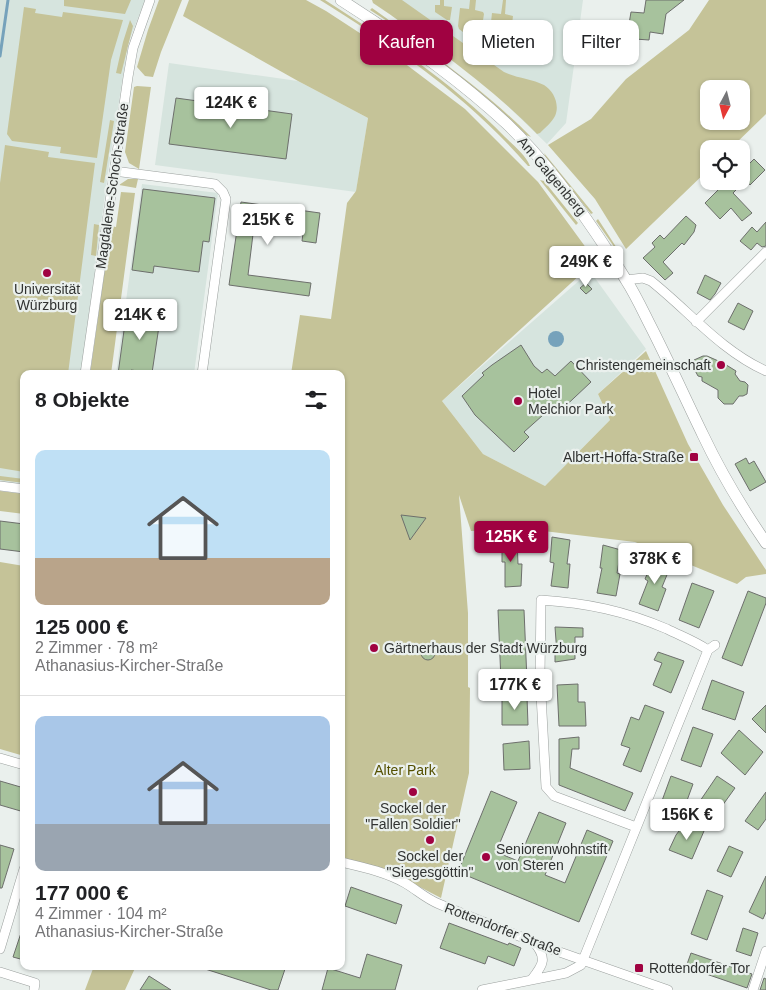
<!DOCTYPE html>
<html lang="de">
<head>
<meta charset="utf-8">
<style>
  :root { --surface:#fff; --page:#f2f2f2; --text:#202124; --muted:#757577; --line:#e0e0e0; --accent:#a00241 }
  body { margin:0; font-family:Helvetica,sans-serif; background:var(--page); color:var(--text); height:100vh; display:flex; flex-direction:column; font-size:19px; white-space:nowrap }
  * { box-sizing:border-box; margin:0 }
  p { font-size:16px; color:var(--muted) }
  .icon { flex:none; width:28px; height:28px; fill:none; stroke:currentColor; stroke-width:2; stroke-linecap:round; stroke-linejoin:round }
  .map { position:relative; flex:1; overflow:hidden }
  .details { position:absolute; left:20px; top:370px; width:325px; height:600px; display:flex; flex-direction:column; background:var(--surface); border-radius:10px; box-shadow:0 1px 4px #0004 }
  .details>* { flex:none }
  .top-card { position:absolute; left:360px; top:20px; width:330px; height:45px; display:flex; gap:10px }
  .needle { width:32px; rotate:187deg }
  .tools { position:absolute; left:700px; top:80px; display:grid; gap:10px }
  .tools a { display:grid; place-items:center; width:50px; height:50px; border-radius:10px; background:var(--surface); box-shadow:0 1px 4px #0004; font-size:25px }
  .price { position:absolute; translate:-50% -42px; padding:0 11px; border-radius:5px; background:#fff; color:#222; font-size:16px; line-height:32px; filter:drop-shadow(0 1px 2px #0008) }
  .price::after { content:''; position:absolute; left:50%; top:30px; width:15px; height:11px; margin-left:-8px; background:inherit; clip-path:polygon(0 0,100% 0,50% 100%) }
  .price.current { background:var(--accent); color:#fff }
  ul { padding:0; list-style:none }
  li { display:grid; align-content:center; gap:10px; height:265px; padding:0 15px }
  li+li { border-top:1px solid var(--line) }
  li span { display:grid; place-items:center; height:155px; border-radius:10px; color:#555 }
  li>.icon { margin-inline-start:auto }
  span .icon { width:90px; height:90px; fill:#fffc; stroke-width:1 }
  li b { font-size:21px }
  h2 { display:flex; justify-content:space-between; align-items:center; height:60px; padding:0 15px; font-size:21px }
  .tag { padding:0 18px; border-radius:10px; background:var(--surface); box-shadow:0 1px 4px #0004; font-size:18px; line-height:45px }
  .tag.current { background:var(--accent); color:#fff }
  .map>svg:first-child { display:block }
  .built { fill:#d6e4de }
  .green { fill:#c5c398; fill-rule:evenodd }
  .water { fill:#76a2bb }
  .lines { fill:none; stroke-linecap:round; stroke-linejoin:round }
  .stream { stroke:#76a2bb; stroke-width:3 }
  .building { fill:#a7c29d; stroke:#6d6f6c }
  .minor-casing { stroke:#9ba09e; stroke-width:10 }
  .tertiary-casing { stroke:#9ba09e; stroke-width:12 }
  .minor { stroke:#fff; stroke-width:9 }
  .tertiary { stroke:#fff; stroke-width:11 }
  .poi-dot { fill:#a00241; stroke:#eaf0ed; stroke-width:2 }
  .labels { text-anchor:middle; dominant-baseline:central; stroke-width:4.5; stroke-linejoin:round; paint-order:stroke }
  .street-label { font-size:14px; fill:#313332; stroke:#eaf0ed }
  .poi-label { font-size:14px; fill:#313332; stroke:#eaf0ed; text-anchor:start }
  .park-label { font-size:14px; fill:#555000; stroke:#eaf0ed }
</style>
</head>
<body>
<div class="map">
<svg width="766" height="990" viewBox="0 0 766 990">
  <rect width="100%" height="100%" fill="#eaf0ed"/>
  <!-- built -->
  <path class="built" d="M0 0H145L128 44 108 172 81 374H24V485L0 482Z
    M373 0H583L566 123 547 144 486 85Z
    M169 63 298 81 368 118 356 192 155 165Z
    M142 184 218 193 194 374H116Z
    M590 271 646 349 598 394 610 420 545 486 483 454 442 401Z"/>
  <!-- green -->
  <path class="green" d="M64 0H131L125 14 64 6Z
    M159 0H182L161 52 153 77 145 76 137 67 148 30Z
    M189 0H306L326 11 395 56 465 109 538 182 592 256 594 262 442 401 483 454 545 486 610 420 598 394 646 351 688 444 723 505 766 570V574L746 577 737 584 635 542 527 529 471 531 459 495 468 613V687L470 688 469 773 441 898 395 874 341 857V374H291L300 315 331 319 347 203 356 191 368 118 298 81 183 16Z
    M320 0H325C389 41 452 82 505 137 513 145 526 155 530 166H528C467 96 398 49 320 0Z
    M372 0H402L504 72C516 78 532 79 544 85 554 91 560 105 555 116 552 122 545 128 540 133L537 134C507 103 475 78 441 52 418 35 396 18 373 3Z
    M440 0H444V6L452 7 450 20H447L435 12V5H440Z
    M470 0H476L475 10 483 12 484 14 481 33 474 38H471L459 29 458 26 460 8 469 9Z
    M503 0H506L505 14 513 16 508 59 504 61 488 49 492 13 501 14Z
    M709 0H766V114L730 149H709V169L626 249 595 199 548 145 591 119 626 79 689 30ZM709 89H741V121H709Z
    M24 7 36 9 35 13 62 17 63 12 123 20 111 60 97 158 60 153 61 147 12 141 7 134Z
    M372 8C391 21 409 36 427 50 464 78 499 104 531 137L524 134 387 21 370 10Z
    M130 20 133 26 121 74 116 73 123 42Z
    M137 86 151 87 139 169 129 163 125 152 134 87Z
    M110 120 114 121 104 183 100 182Z
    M5 145 49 152 48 157 95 163 68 374H24V472L0 468V183Z
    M544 153 593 213 591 214 546 158Z
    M128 179H138L136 188 119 185Z
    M540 180 544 181 578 223 576 225Z
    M121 192 135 193 111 374H90L111 226 116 227Z
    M598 219 620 253 617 251 596 221Z
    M94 224 99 225 96 256 91 255Z
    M0 476 24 479V483L0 480Z
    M0 491 24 494V514L0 511Z
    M0 562 24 566V756L0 749Z
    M94 966H136L125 990H85Z"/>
  <!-- water -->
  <path class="water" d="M548 339a8 8 0 1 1 16 0a8 8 0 1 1-16 0Z"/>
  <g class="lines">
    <!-- stream -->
    <path class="stream" d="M0 56 8 0"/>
  </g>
  <!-- building -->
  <path class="building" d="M646 0H684L666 14 663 34 650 32 649 40 635 39 637 25 629 24 631 12 644 13Z
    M176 98 292 114 286 159 169 144Z
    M741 158 748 165 754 159 765 170 750 185 746 180 733 193 752 213 742 221 731 208 720 219 705 203 727 181H741Z
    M143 189 215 198 209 242 203 241 199 272 154 266 153 273 132 270Z
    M241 202 320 213 316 243 302 241 304 225 255 218 248 275 311 283 309 296 229 285Z
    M686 216 696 225 694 232 684 245 682 243 663 262 673 273 665 280 643 258 655 247 652 243 660 235 664 239Z
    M766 222V246L762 247 757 243 751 250 740 241 752 227 757 232Z
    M705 275 721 283 715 294 710 300 697 293Z
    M586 283 592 289 586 294 580 288Z
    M738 303 753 311 744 330 728 322Z
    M148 304 162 306 152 373 131 370V374H118L126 316 138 318 140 307 148 309Z
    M521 345 534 366 542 373 547 369 555 376 571 361 591 382 558 413 552 407 524 432 529 437 514 452 475 415 462 396 484 375 482 373 492 365Z
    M703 356H707L723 363 736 371 735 374 740 381 745 382 748 385 747 394 743 396H739L733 404H724L718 398V390L702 381V377L698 376 692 365 694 360Z
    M746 458 749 464 754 461 766 482 750 491 735 464Z
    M401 515 426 518 410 540Z
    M0 521 24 524V552L0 549Z
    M552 537 570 540 567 564H570L568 588 551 586 554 563 550 562Z
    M502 539 517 540 518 564H522L521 586 505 587V562H502Z
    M603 545 621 550 617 573 620 574 616 596 597 593 602 568H600Z
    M654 558 671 565 662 587 666 589 658 611 639 604 648 581 645 579Z
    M692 583 714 591 699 628 679 620Z
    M748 591 766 598V603L742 666 722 658Z
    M498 610H524L527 681H501Z
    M555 627 583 628V637H575V659L555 662V654H557Z
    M421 653a7 7 0 1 1 14 0a7 7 0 1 1-14 0Z
    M658 652 684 661 671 693 653 685 662 663 654 660Z
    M712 680 744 692 735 720 702 709Z
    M578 684V702H585L586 726H559L557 685Z
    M502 697H527L528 725H502Z
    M645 705 664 712 641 772 623 765 630 748 621 745 631 717 639 720Z
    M766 705V733L752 719Z
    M693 727 713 734 701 767 681 760Z
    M739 730 763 752 745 775 721 753Z
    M579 737V749H572L570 768 633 793 625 811 559 785V739Z
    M529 741 530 769 504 770 503 744Z
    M671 776 693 784 681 817 659 809Z
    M717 776 735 788 717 813 700 801Z
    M0 781 24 788V812L0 805Z
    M491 791 517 802 496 852 518 861 539 812 566 823 545 875 565 883 587 830 613 841 579 922 458 872Z
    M766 792V819L758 830 745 821Z
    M685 823 704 831 692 859 669 850 676 835Z
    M0 845 14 849 2 888H0Z
    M729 846 743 852 731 877 717 871Z
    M766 876V912L763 919 749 912Z
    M351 887 402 905 396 924 345 906Z
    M707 890 723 896 707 940 691 934Z
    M449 923 508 945 509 943 521 948 514 966 488 956 485 964 440 948Z
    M743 928 758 933 751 956 736 951Z
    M22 930H24V960L13 957Z
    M691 953 752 974 747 988 686 967Z
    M367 954 402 965 395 990H322L328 968 360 978Z
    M202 966H286L278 990H271L202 968Z
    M149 976 171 990H140Z
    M764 978 766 979V990H760Z"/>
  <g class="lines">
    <defs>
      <path id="minor" d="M114 171 215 184 223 192 226 199 202 374
        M626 280 643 278 651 281C689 311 720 350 766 371
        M696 322 766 252
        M85 374 128 77 133 48 150 0
        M0 486 24 489
        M0 758 24 765
        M636 827 554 796 546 787 540 676 541 600C587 603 625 611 667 629 681 636 695 641 708 650
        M341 862C362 867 386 872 405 883 417 890 426 899 439 904L551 949 668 990
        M0 949 24 869
        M0 972 35 983 34 990
        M532 979C544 964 547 958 534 942
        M482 990 566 973 581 965 708 650 715 645
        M753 990 766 951"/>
      <path id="tertiary" d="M341 0C399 37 457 77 507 124 553 168 593 226 626 280 635 294 642 309 649 323 668 360 685 398 703 435 721 473 742 508 766 543"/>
    </defs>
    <!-- minor casing -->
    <use href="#minor" class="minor-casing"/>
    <!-- tertiary casing -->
    <use href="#tertiary" class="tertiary-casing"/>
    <!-- minor -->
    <use href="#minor" class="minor"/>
    <!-- tertiary -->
    <use href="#tertiary" class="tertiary"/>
  </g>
  <!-- markers -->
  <g class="poi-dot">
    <circle cx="47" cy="273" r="5"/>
    <circle cx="721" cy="365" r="5"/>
    <circle cx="518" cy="401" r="5"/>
    <rect x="689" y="452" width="10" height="10" rx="2.5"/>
    <circle cx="374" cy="648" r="5"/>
    <circle cx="413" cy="792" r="5"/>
    <circle cx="430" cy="840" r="5"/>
    <circle cx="486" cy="857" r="5"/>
    <rect x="634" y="963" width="10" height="10" rx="2.5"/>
  </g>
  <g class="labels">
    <!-- street labels -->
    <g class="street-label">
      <text transform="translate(552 176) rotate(50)">Am Galgenberg</text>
      <text transform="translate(112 186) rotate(-82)">Magdalene-Schoch-Straße</text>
      <text transform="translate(503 929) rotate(21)">Rottendorfer Straße</text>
    </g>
    <!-- poi labels -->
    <g class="poi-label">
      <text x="47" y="289" text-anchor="middle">Universität<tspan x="47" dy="16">Würzburg</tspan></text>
      <text x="711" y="365" text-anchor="end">Christengemeinschaft</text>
      <text x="528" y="393">Hotel<tspan x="528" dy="16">Melchior Park</tspan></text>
      <text x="684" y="457" text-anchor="end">Albert-Hoffa-Straße</text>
      <text x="384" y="648">Gärtnerhaus der Stadt Würzburg</text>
      <text x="413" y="808" text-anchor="middle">Sockel der<tspan x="413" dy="16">"Fallen Soldier"</tspan></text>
      <text x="496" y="849">Seniorenwohnstift<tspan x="496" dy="16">von Steren</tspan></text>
      <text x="430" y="856" text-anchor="middle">Sockel der<tspan x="430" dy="16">"Siegesgöttin"</tspan></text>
      <text x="649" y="968">Rottendorfer Tor</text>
    </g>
    <!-- park labels -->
    <g class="park-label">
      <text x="405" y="770">Alter Park</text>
    </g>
  </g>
</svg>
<div class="tools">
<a><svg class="needle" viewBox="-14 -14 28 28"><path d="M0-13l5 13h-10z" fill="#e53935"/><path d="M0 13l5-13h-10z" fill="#757577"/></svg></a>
<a><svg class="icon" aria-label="locate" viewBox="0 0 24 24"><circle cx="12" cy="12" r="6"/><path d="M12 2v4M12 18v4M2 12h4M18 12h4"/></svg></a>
</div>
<b class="price" style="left:231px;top:129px">124K €</b>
<b class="price" style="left:268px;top:246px">215K €</b>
<b class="price" style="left:586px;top:288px">249K €</b>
<b class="price" style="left:140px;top:341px">214K €</b>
<b class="price current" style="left:511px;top:563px">125K €</b>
<b class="price" style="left:655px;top:585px">378K €</b>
<b class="price" style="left:515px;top:711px">177K €</b>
<b class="price" style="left:687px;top:841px">156K €</b>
<div class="top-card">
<a class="tag current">Kaufen</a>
<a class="tag">Mieten</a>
<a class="tag">Filter</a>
</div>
<section class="details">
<h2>8 Objekte<svg class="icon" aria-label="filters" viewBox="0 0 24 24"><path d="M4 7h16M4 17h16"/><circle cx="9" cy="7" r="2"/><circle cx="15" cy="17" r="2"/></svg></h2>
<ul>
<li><span style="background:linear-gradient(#bfe0f5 70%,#b9a48a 0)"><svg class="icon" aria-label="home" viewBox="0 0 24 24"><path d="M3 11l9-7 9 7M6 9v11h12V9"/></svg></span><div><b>125 000 €</b><p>2 Zimmer · 78 m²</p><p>Athanasius-Kircher-Straße</p></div></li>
<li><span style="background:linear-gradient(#a9c7e8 70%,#9aa5b1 0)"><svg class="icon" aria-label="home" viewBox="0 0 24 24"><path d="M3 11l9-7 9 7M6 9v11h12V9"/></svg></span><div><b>177 000 €</b><p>4 Zimmer · 104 m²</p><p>Athanasius-Kircher-Straße</p></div></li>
</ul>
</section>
</div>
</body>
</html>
